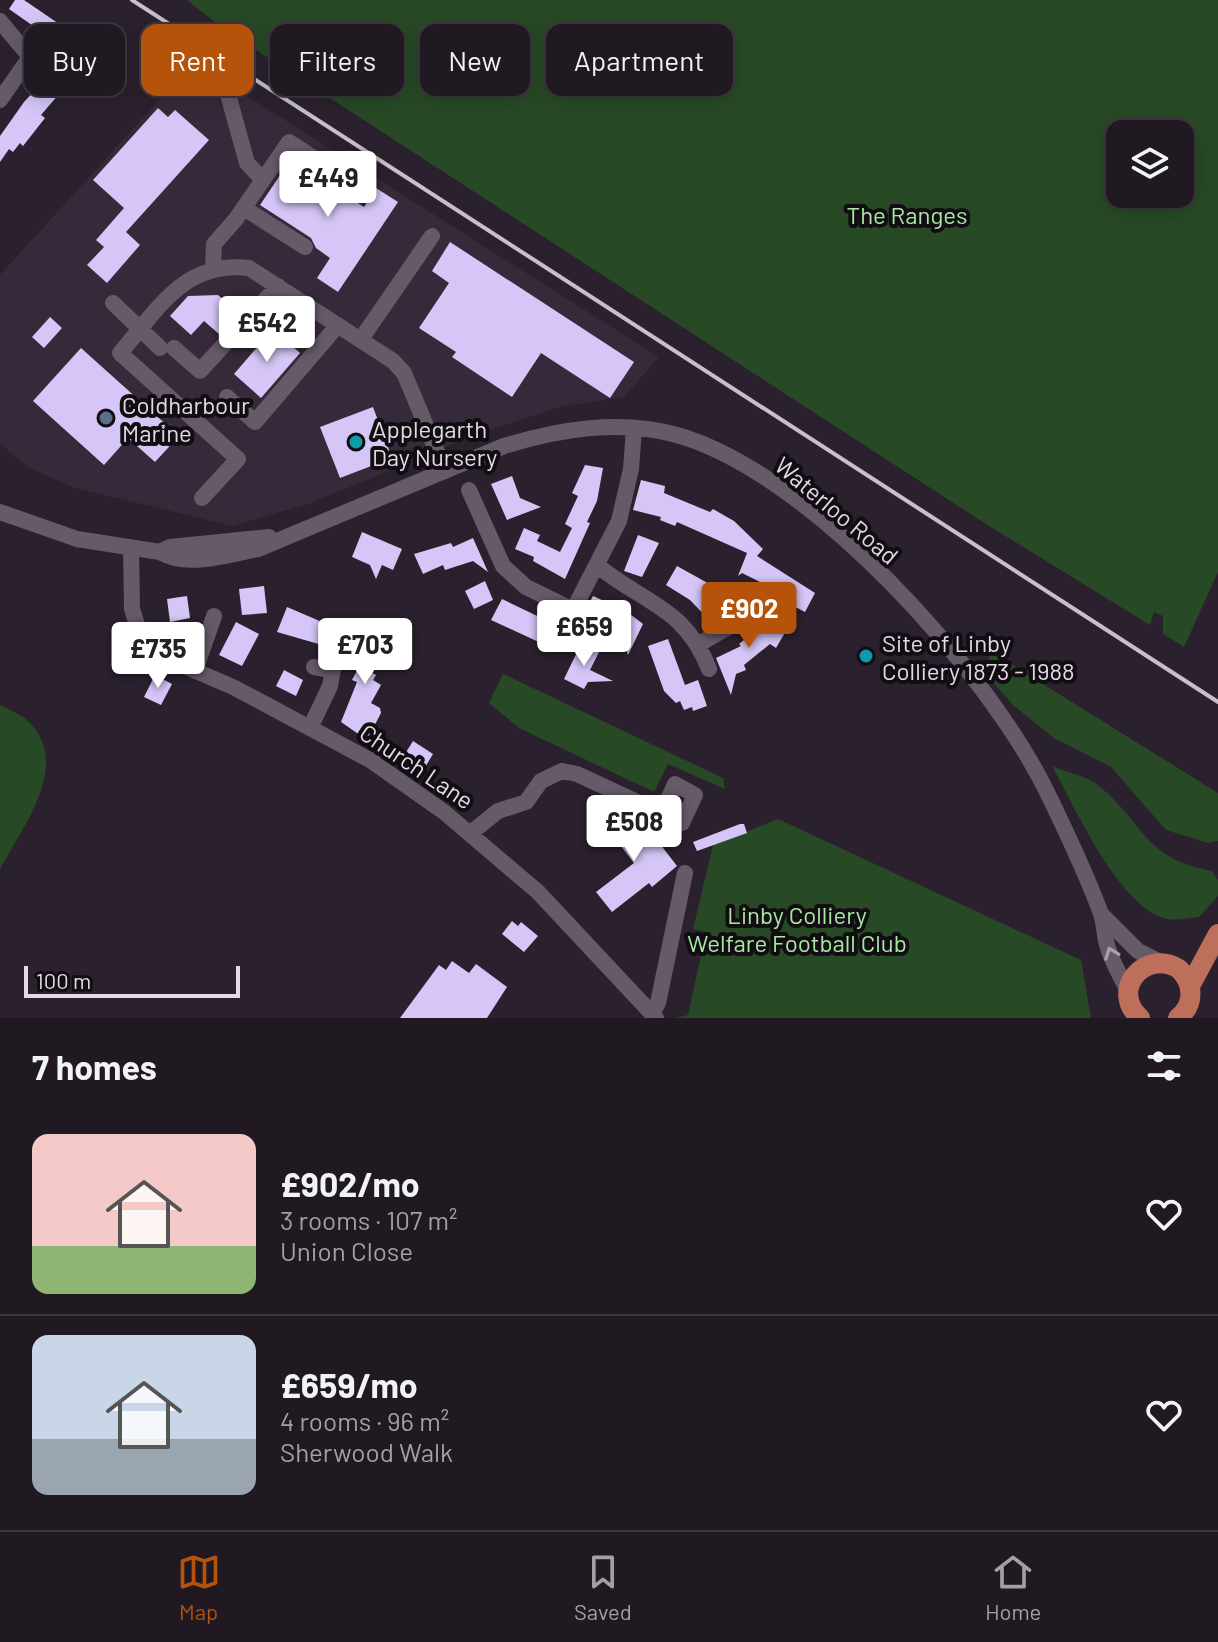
<!DOCTYPE html>
<html lang="en">
<head>
<meta charset="utf-8">
<style>
  :root { --surface:#201922; --page:#28222a; --text:#f1f3f6; --muted:#a2a0a5; --line:#3d3840; --accent:#b45309 }
  body { margin:0; font-family:Barlow,sans-serif; background:var(--page); color:var(--text); height:100vh; display:flex; flex-direction:column; font-size:30px; white-space:nowrap }
  * { box-sizing:border-box; margin:0 }
  p { font-size:26px; color:var(--muted) }
  .icon { flex:none; width:44px; height:44px; fill:none; stroke:currentColor; stroke-width:2; stroke-linecap:round; stroke-linejoin:round }
  .map { position:relative; height:1018px; overflow:hidden }
  .side { display:flex; flex-direction:column; background:var(--surface); flex:1 }
  .side>* { flex:none }
  .guide { position:absolute; left:24px; top:24px; width:800px; height:72px; display:flex; gap:16px }
  .controls { position:absolute; left:1106px; top:120px; display:grid; gap:16px }
  .controls a { display:grid; place-items:center; width:88px; height:88px; border-radius:16px; background:var(--surface); box-shadow:0 4px 20px #0003,0 0 0 2px var(--line); font-size:40px }
  .scale { position:absolute; left:24px; bottom:20px; width:216px; box-sizing:border-box; padding-left:8px; border:4px solid #e2dbe4; border-top:0; font-size:22px; line-height:28px; white-space:nowrap; color:#e2dbe4; -webkit-text-stroke:6px #110d12; paint-order:stroke }
  .price { position:absolute; translate:-50% -68px; padding:0 18px; border-radius:8px; background:#fff; color:#222; font-size:26px; line-height:52px; filter:drop-shadow(0 2px 4px #0008) }
  .price::after { content:''; position:absolute; left:50%; top:48px; width:24px; height:18px; margin-left:-12px; background:inherit; clip-path:polygon(0 0,100% 0,50% 100%) }
  .price.selected { background:var(--accent); color:#fff }
  ul { padding:0; list-style:none }
  li { display:flex; align-items:center; gap:24px; height:200px; padding:0 32px }
  li+li { border-top:2px solid var(--line) }
  li span { display:grid; place-items:center; flex:none; width:224px; height:160px; border-radius:16px; color:#555 }
  li>.icon { margin-inline-start:auto }
  span .icon { width:96px; height:96px; fill:#fffc; stroke-width:1 }
  li b { font-size:34px }
  h2 { display:flex; justify-content:space-between; align-items:center; height:96px; padding:0 32px; font-size:34px }
  .tag { padding:0 28px; border-radius:16px; background:var(--surface); box-shadow:0 4px 20px #0003,0 0 0 2px var(--line); font-size:28px; line-height:72px }
  .tag.selected { background:var(--accent); color:#fff }
  .tabs { display:flex; justify-content:space-around; align-items:center; height:112px; border-top:2px solid var(--line); background:var(--surface); font-size:22px; color:var(--muted) }
  .tabs a { display:grid; justify-items:center; gap:4px }
  .tabs .selected { color:var(--accent) }
  .map>svg:first-child { display:block }
  .built { fill:#36293a }
  .green { fill:#284926; fill-rule:evenodd }
  .building { fill:#d5c6f7 }
  .lines { fill:none; stroke-linecap:round; stroke-linejoin:round }
  .minor { stroke:#665a69; stroke-width:16 }
  .major { stroke:#bd6f5c; stroke-width:20 }
  .rail { stroke:#c7bfc9; stroke-width:4 }
  .oneway { stroke:#aaa1ad }
  .service-dot { fill:#5c6f8a; stroke:#110d12; stroke-width:3 }
  .culture-dot { fill:#0f9aa8; stroke:#110d12; stroke-width:3 }
  .labels { text-anchor:middle; dominant-baseline:central; stroke-width:8; stroke-linejoin:round; paint-order:stroke }
  .park-label { font-size:24px; fill:#a8e9a2; stroke:#110d12 }
  .poi-label { font-size:24px; fill:#e2dbe4; stroke:#110d12; text-anchor:start }
  .street-label { font-size:24px; fill:#e2dbe4; stroke:#110d12 }
</style>
</head>
<body>
<div class="map">
<svg width="1218" height="1018" viewBox="0 0 1218 1018">
  <rect width="100%" height="100%" fill="#2b212e"/>
  <!-- built -->
  <path class="built" d="M193 63 242 93 659 357 624 397 563 406 477 434 311 503 232 526 72 487 30 468 0 444V275Z"/>
  <!-- green -->
  <path class="green" d="M187 0H1218V572L1184 647 1163 634V616L1154 612 1150 625 989 526 225 30ZM1120 134H1180V194H1120Z
    M990 651 1218 793V841L1208 843 1166 830 1111 767 1054 738 1013 705 986 674Z
    M503 674 723 778 725 789 668 764 654 792 519 728 489 703Z
    M0 705C9 710 21 714 28 721 73 763 22 828 0 869Z
    M1052 766C1066 772 1087 776 1099 786 1145 824 1143 858 1212 871L1218 880V896L1199 917C1189 918 1176 921 1167 919 1119 908 1075 807 1052 766Z
    M778 819 1081 960 1091 1018H675L688 1015 706 932 693 929 713 845Z"/>
  <!-- building -->
  <path class="building" d="M15 0H24L68 30 72 24 119 56 103 75 9 9Z
    M56 68 71 80 41 115 45 118 23 146 20 143 13 152 9 149 0 162V136L24 102Z
    M158 108 168 117 175 110 209 140 126 232 140 245 107 283 87 265 104 247 96 240 124 208 93 180Z
    M291 159 364 207 376 188 398 202 338 292 317 278 330 258 316 248 311 238 260 205Z
    M450 242 634 362 610 398 541 353 512 397 452 357 456 352 419 328 449 283 432 271Z
    M218 295 238 313 219 334 204 321 191 335 170 316 188 296Z
    M50 317 62 328 44 348 32 337Z
    M273 329 300 353 261 398 234 374Z
    M81 348 179 436 155 462 128 438 104 465 33 401Z
    M373 407 392 458 340 478 320 427Z
    M585 465 603 468 597 501 587 522 590 523 565 579 533 561 534 557 515 549 524 528 540 535 537 541 560 552 572 528 565 524 578 496 572 493Z
    M512 476 520 498 541 507 507 520 491 484Z
    M641 480 665 486 664 493 710 512 713 509 734 521 763 549 757 556 815 593 805 612 757 587 760 582 742 573 738 576 747 553 677 522 675 526 660 520 661 517 633 510Z
    M362 532 402 549 393 570 382 565 376 579 370 565 352 557Z
    M638 535 659 543 642 577 624 571Z
    M473 538 488 572 473 561 445 570 443 565 423 574 414 554 451 543 453 547Z
    M677 566 722 591 731 600 710 621 690 600 666 585Z
    M485 581 493 600 474 609 465 591Z
    M264 586 267 613 242 615 239 589Z
    M187 596 190 618 170 622 167 599Z
    M593 596 626 611 643 624 628 655 624 642 617 638 620 632 598 622 594 631 578 624Z
    M502 599 552 623 543 644 491 620Z
    M287 607 329 625 322 645 277 632Z
    M762 616 786 631 776 648 770 644 744 665 746 670 736 674 731 695 716 658 741 646 739 644 750 635Z
    M236 622 259 634 242 666 219 655Z
    M367 624 386 635 369 671 376 675 373 680 381 685 371 703 380 708 381 713 367 740 341 722 357 682 352 680 361 663 353 659Z
    M668 639 685 685 698 680 707 706 693 711 692 707 684 710 680 701 676 703 664 691 648 646Z
    M581 644 599 652 590 670 613 681 588 682 584 689 564 679Z
    M284 670 303 680 296 696 276 686Z
    M155 675 172 684 161 705 144 697Z
    M413 741 433 754 424 769 414 763 410 769 400 762Z
    M622 809 651 845 657 840 677 866 652 887 649 883 612 912 596 892 634 863 604 824Z
    M740 824H744L747 833 697 851 693 842Z
    M512 921 518 926 521 922 538 936 524 952 502 934Z
    M452 961 469 973 476 964 507 987 487 1018H400L439 965 446 970Z"/>
  <g class="lines">
    <!-- minor -->
    <path class="minor" d="M0 21 30 57 0 100
      M30 57 52 58
      M229 98 247 163 263 180
      M244 208 305 247
      M213 268 214 244 236 219 289 142 351 182
      M113 303 160 348
      M361 339 432 236
      M174 348 200 371 278 286
      M227 397 255 422 338 325
      M469 490 503 566 526 587 573 610
      M202 498 238 459 120 353C159 308 184 261 249 268L393 361 404 373 445 471
      M0 512 77 539 160 552C187 568 229 555 258 549L504 446C560 429 620 419 677 435 811 473 985 668 1046 790 1065 829 1085 871 1100 911 1104 921 1104 931 1106 941 1110 959 1120 975 1128 991
      M131 549 132 609 138 628 152 647 168 659 233 687 370 760 444 812 538 892 656 1018
      M160 552 170 547 269 537
      M598 566C643 603 685 607 709 669
      M566 624 619 521 631 469 634 428
      M699 644 742 619
      M314 667 331 670
      M195 671 214 616
      M310 728 330 686 338 642
      M472 832 498 811 526 802 541 781 562 771 577 774 682 823 695 795 675 784 662 813
      M1102 915 1138 951 1160 962
      M652 1013 658 1003 685 873"/>
    <!-- major -->
    <path class="major" d="M1190 986 1218 934
      M1140 1018C1109 990 1145 948 1179 969 1194 984 1195 1004 1178 1018"/>
    <!-- rail -->
    <path class="rail" d="M132 0 1218 702"/>
  </g>
  <!-- one-way arrows -->
  <defs><path id="oneway-chevron" d="M-2-3.5L2.5 0L-2 3.5" fill="none" stroke-width="1.6" stroke-linecap="round" stroke-linejoin="round" transform="scale(2)"/></defs>
  <use class="oneway" href="#oneway-chevron" transform="translate(1111 953) rotate(-110)"/>
  <!-- markers -->
  <circle class="service-dot" cx="106" cy="418" r="8"/>
  <g class="culture-dot">
    <circle cx="356" cy="442" r="8"/>
    <circle cx="866" cy="656" r="8"/>
  </g>
  <g class="labels">
    <!-- park labels -->
    <g class="park-label">
      <text x="907" y="214">The Ranges</text>
      <text x="797" y="914">Linby Colliery<tspan x="797" dy="28">Welfare Football Club</tspan></text>
    </g>
    <!-- poi labels -->
    <g class="poi-label">
      <text x="122" y="404">Coldharbour<tspan x="122" dy="28">Marine</tspan></text>
      <text x="372" y="428">Applegarth<tspan x="372" dy="28">Day Nursery</tspan></text>
      <text x="882" y="642">Site of Linby<tspan x="882" dy="28">Colliery 1873 - 1988</tspan></text>
    </g>
    <!-- street labels -->
    <g class="street-label">
      <text transform="translate(837 510) rotate(40)">Waterloo Road</text>
      <text transform="translate(417 766) rotate(34)">Church Lane</text>
    </g>
  </g>
</svg>
<div class="controls">
<a><svg class="icon" aria-label="layers" viewBox="0 0 24 24"><path d="M12 4l9 5-9 5-9-5zM3 14l9 5 9-5"/></svg></a>
</div>
<div class="scale">100 m</div>
<b class="price" style="left:328px;top:219px">£449</b>
<b class="price" style="left:267px;top:364px">£542</b>
<b class="price selected" style="left:749px;top:650px">£902</b>
<b class="price" style="left:584px;top:668px">£659</b>
<b class="price" style="left:365px;top:686px">£703</b>
<b class="price" style="left:158px;top:690px">£735</b>
<b class="price" style="left:634px;top:863px">£508</b>
<div class="guide">
<a class="tag">Buy</a>
<a class="tag selected">Rent</a>
<a class="tag">Filters</a>
<a class="tag">New</a>
<a class="tag">Apartment</a>
</div>
</div>
<section class="side">
<h2>7 homes<svg class="icon" aria-label="filters" viewBox="0 0 24 24"><path d="M4 7h16M4 17h16"/><circle cx="9" cy="7" r="2"/><circle cx="15" cy="17" r="2"/></svg></h2>
<ul>
<li><span style="background:linear-gradient(#f6c9c9 70%,#8fb573 0)"><svg class="icon" aria-label="home" viewBox="0 0 24 24"><path d="M3 11l9-7 9 7M6 9v11h12V9"/></svg></span><div><b>£902/mo</b><p>3 rooms · 107 m²</p><p>Union Close</p></div><svg class="icon" aria-label="heart" viewBox="0 0 24 24"><path d="M12 20l-8-8c-3-5 5-10 8-4 3-6 11-1 8 4z"/></svg></li>
<li><span style="background:linear-gradient(#c9d6e8 65%,#9aa5b1 0)"><svg class="icon" aria-label="home" viewBox="0 0 24 24"><path d="M3 11l9-7 9 7M6 9v11h12V9"/></svg></span><div><b>£659/mo</b><p>4 rooms · 96 m²</p><p>Sherwood Walk</p></div><svg class="icon" aria-label="heart" viewBox="0 0 24 24"><path d="M12 20l-8-8c-3-5 5-10 8-4 3-6 11-1 8 4z"/></svg></li>
</ul>
</section>
<nav class="tabs">
<a class="selected"><svg class="icon" aria-label="map" viewBox="0 0 24 24"><path d="M3 6l6-2 6 2 6-2v14l-6 2-6-2-6 2zM9 4v14M15 6v14"/></svg>Map</a>
<a><svg class="icon" aria-label="saved" viewBox="0 0 24 24"><path d="M7 4h10v16l-5-4-5 4z"/></svg>Saved</a>
<a><svg class="icon" aria-label="home" viewBox="0 0 24 24"><path d="M3 11l9-7 9 7M6 9v11h12V9"/></svg>Home</a>
</nav>
</body>
</html>
